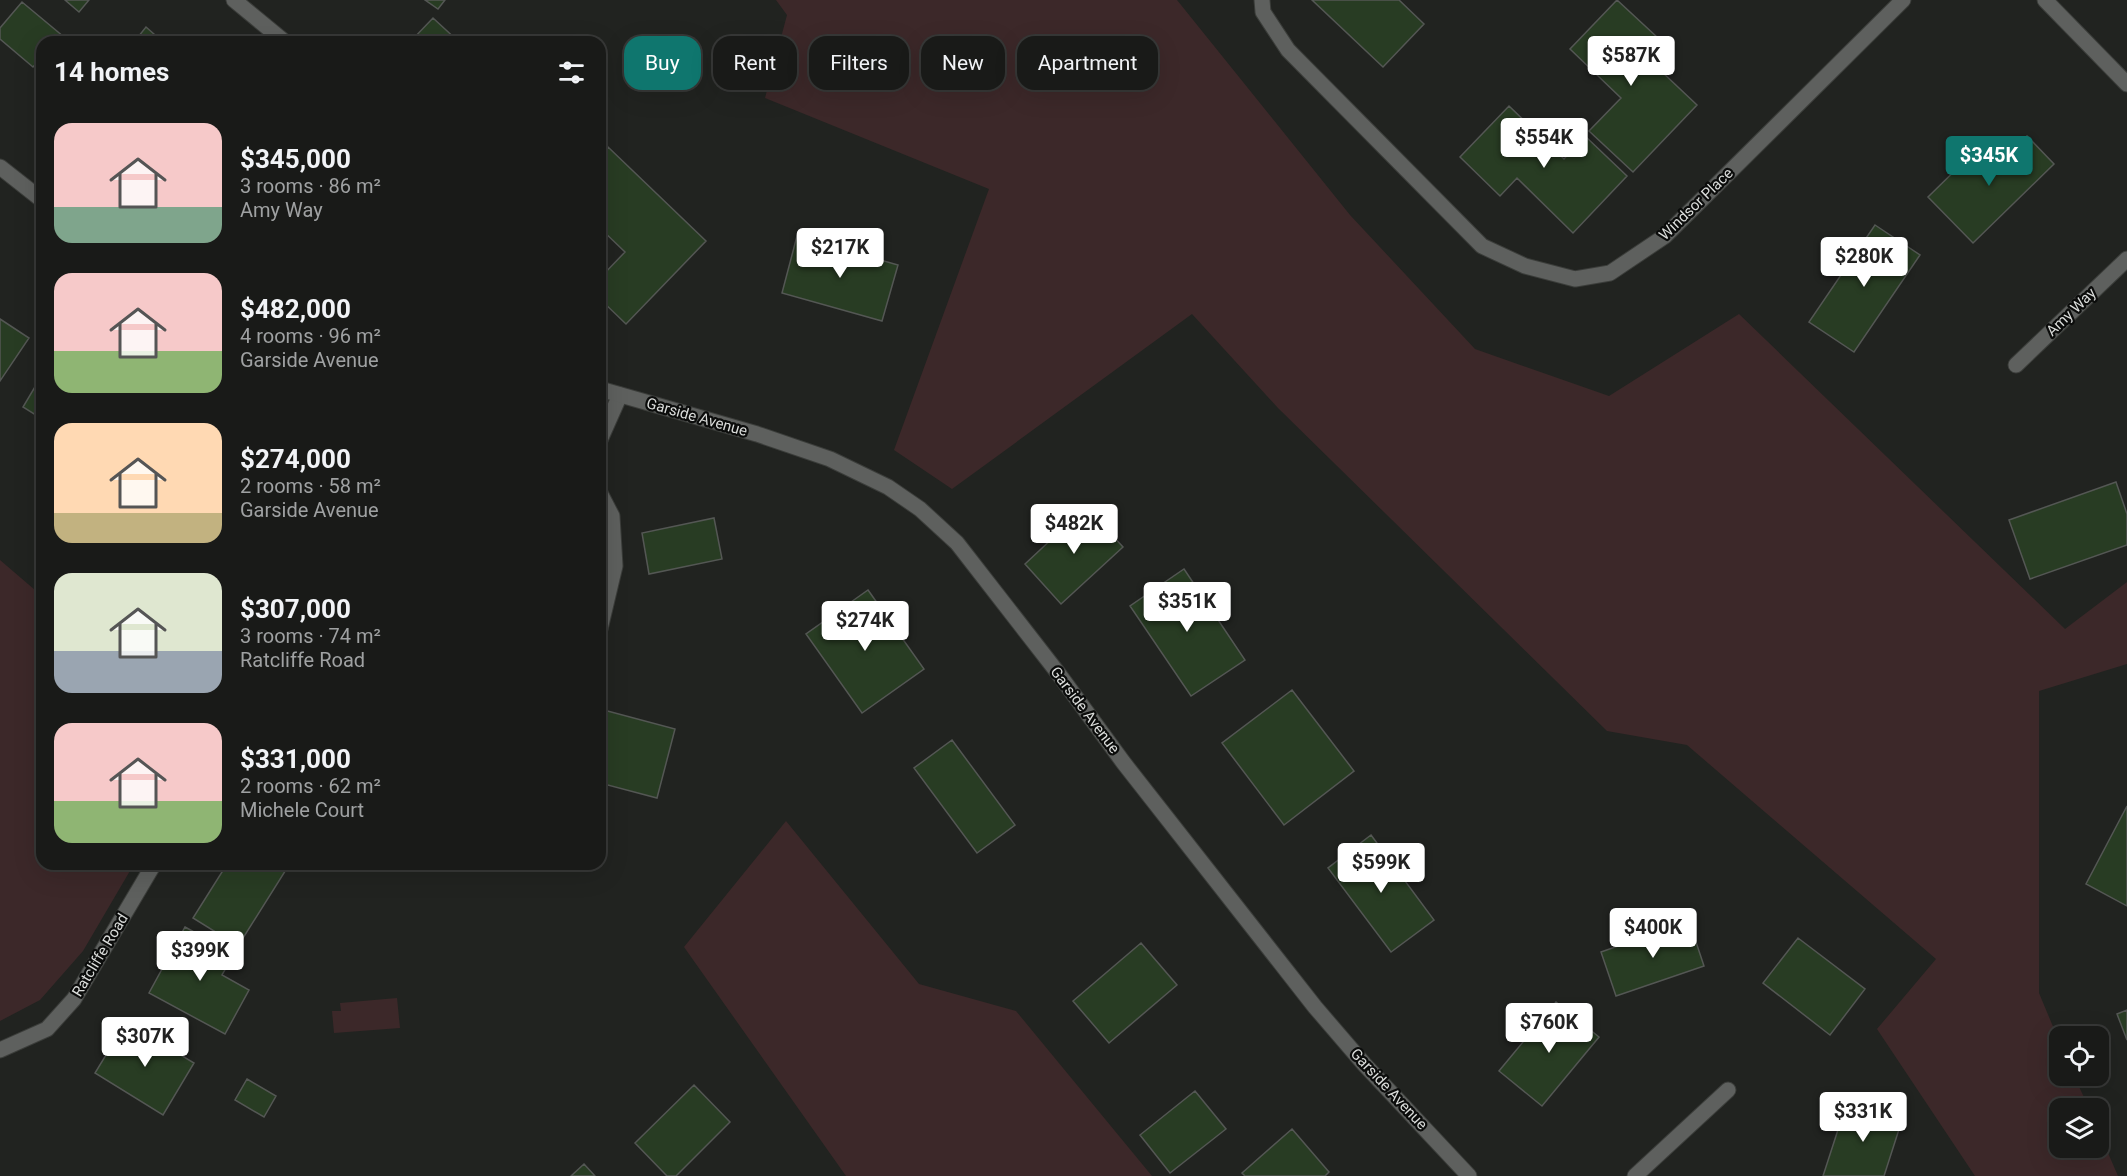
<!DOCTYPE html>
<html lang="en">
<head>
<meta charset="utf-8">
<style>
  :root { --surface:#191a18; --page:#262725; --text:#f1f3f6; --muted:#9fa1a2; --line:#373837; --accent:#0f766e }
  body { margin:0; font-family:Roboto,sans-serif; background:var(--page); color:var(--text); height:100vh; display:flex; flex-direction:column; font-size:22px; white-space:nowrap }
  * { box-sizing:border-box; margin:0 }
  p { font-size:20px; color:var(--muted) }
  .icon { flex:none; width:33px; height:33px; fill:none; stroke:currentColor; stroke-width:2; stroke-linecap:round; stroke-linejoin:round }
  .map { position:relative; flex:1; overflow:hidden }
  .details { position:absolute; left:36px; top:36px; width:570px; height:834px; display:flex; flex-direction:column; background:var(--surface); border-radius:18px; box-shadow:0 6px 24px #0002,0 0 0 2px var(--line) }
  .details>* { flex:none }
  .guide { position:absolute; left:624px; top:36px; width:570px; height:54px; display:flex; gap:12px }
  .buttons { position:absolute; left:2049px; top:1026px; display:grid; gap:12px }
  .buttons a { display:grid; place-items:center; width:60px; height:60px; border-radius:12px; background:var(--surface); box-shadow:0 6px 24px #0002,0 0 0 2px var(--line); font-size:30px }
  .price { position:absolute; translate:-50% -51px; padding:0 14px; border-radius:6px; background:#fff; color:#222; font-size:20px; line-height:39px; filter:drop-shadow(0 2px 3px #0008) }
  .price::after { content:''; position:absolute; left:50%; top:36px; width:18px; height:14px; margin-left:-9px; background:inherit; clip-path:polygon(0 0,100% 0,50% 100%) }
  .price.selected { background:var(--accent); color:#fff }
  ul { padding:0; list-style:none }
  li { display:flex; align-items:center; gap:18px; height:150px; padding:0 18px }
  li span { display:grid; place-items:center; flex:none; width:168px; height:120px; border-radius:18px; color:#555 }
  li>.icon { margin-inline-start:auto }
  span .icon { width:72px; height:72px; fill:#fffc; stroke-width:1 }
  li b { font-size:26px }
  h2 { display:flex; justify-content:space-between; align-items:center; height:72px; padding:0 18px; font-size:26px }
  .pill { padding:0 21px; border-radius:18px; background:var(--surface); box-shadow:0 6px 24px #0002,0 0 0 2px var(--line); font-size:21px; line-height:54px }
  .pill.selected { background:var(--accent); color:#fff }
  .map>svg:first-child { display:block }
  .green { fill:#3c2829 }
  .building { fill:#283c23; stroke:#545754; stroke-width:1.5 }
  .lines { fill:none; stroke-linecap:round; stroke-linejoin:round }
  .service-casing { stroke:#3b3d3a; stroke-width:17 }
  .minor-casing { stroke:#3b3d3a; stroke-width:17 }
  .tertiary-casing { stroke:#3b3d3a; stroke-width:17 }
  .service { stroke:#5e605e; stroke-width:15 }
  .minor { stroke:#5e605e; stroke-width:15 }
  .tertiary { stroke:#5e605e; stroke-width:15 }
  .labels { text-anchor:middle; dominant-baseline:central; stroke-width:4.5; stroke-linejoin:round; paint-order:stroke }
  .street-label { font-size:15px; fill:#dbdddb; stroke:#0b0c0b }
</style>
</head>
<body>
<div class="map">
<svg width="2127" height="1176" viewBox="0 0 2127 1176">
  <rect width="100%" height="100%" fill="#212320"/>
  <!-- green -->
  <path class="green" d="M776 0H1177L1350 215 1475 349 1609 396 1739 314 2065 629 2127 582V664L2039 691V993L2059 1041 2060 1076H2074L2089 1108H2060V1148H2098L2099 1132 2118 1176H1975L1877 1029 1936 959 1687 745 1607 731 1278 408 1192 314 952 489 894 450 989 189 765 98 787 15Z
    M0 560 42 596V864H134L83 951 40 1000 0 1021Z
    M786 821 919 984 1016 1011 1152 1176H846L684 947Z
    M397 998 400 1028 334 1033 332 1011H341L340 1003Z"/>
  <!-- building -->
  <path class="building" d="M65 0H89L79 12Z
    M425 0H445L438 9Z
    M1312 0H1399L1424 24 1383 67Z
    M1617 0 1658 38 1643 54 1697 105 1633 172 1589 131 1621 98 1570 49Z
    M22 2 70 42H42V57L33 67 0 39V28Z
    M433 18 459 42H410Z
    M146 27 163 42H134Z
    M1509 106 1564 159 1585 136 1627 176 1573 233 1517 178 1500 196 1460 157Z
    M2027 136 2054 164 1973 243 1928 197 1977 149 1995 167Z
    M608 147 706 241 626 324 600 299V278L625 252 600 228V156Z
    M1875 225 1920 255 1854 352 1809 322Z
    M797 236 898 265 882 321 782 293Z
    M0 319 29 338 0 381Z
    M42 375V419L23 407Z
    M2116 482 2127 514V545L2030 579 2009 520Z
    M1086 507 1123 547 1061 604 1025 564Z
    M714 518 722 559 649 574 642 533Z
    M1184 569 1245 660 1191 696 1130 606Z
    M868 590 924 669 862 713 806 634Z
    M1292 690 1354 771 1284 825 1222 743Z
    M600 709 675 729 657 798 600 783Z
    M952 740 1015 825 977 853 914 768Z
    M2127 806V906L2086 884Z
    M1371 835 1434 920 1391 952 1328 868Z
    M227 864 289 865 238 946 193 918Z
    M1689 921 1704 966 1616 996 1601 952Z
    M185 927 234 954 222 975 249 990 225 1034 149 993Z
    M1798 938 1865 989 1830 1035 1763 983Z
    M1141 943 1177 985 1109 1043 1073 1001Z
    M1556 1002 1599 1037 1542 1106 1499 1071Z
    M2127 1010V1040L2117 1014Z
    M126 1022 194 1063 163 1115 95 1073Z
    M247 1079 276 1096 264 1117 235 1100Z
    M694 1085 730 1122 676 1176H667L635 1143Z
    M1195 1091 1226 1129 1170 1173 1140 1135Z
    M1847 1102 1902 1120 1884 1176H1823Z
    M1292 1129 1329 1172 1325 1176H1245L1242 1173Z
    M584 1164 595 1176H571Z"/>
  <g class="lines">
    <defs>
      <path id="service" d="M600 440 620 395
        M600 493 612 516 615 566 600 629"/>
      <path id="minor" d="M234 0 285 42
        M1262 0 1263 12 1288 50 1482 246 1525 266 1575 279 1610 273 1665 236 1903 0
        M2045 0 2127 84
        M2016 365 2127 259
        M0 1050 47 1029 74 999 154 864
        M1635 1176 1728 1090"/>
      <path id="tertiary" d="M0 167 42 200
        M600 389 757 434 830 459 888 487 920 509 957 543 1058 673 1123 762 1315 1007 1364 1064 1469 1176"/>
    </defs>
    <!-- service casing -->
    <use href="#service" class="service-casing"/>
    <!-- minor casing -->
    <use href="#minor" class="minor-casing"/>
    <!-- tertiary casing -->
    <use href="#tertiary" class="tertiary-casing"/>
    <!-- service -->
    <use href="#service" class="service"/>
    <!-- minor -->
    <use href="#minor" class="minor"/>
    <!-- tertiary -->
    <use href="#tertiary" class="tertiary"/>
  </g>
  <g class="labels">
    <!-- street labels -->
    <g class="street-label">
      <text transform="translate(1696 204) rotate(-44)">Windsor Place</text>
      <text transform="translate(2071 312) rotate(-44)">Amy Way</text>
      <text transform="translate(697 417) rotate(16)">Garside Avenue</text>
      <text transform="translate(1085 710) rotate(53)">Garside Avenue</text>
      <text transform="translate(100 955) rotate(-59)">Ratcliffe Road</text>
      <text transform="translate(1389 1089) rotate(47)">Garside Avenue</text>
    </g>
  </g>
</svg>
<div class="buttons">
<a><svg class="icon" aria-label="locate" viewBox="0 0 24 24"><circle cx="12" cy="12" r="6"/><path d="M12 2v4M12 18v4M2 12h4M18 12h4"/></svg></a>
<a><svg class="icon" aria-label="layers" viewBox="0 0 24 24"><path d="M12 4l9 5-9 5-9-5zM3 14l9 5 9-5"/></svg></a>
</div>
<b class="price" style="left:1631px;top:87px">$587K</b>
<b class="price" style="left:1544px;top:169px">$554K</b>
<b class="price selected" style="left:1989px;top:187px">$345K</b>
<b class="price" style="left:840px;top:279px">$217K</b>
<b class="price" style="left:1864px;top:288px">$280K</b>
<b class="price" style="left:1074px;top:555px">$482K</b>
<b class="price" style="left:1187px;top:633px">$351K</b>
<b class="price" style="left:865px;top:652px">$274K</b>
<b class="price" style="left:1381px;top:894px">$599K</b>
<b class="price" style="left:1653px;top:959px">$400K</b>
<b class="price" style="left:200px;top:982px">$399K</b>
<b class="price" style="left:1549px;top:1054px">$760K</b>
<b class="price" style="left:145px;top:1068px">$307K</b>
<b class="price" style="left:1863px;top:1143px">$331K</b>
<div class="guide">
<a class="pill selected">Buy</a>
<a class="pill">Rent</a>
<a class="pill">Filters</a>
<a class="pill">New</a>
<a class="pill">Apartment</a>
</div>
<section class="details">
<h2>14 homes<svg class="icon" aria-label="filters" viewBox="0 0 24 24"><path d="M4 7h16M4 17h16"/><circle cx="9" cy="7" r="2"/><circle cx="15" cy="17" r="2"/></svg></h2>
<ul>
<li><span style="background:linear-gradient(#f6c9c9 70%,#7fa58c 0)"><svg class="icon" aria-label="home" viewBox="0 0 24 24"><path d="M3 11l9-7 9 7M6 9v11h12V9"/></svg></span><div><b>$345,000</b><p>3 rooms · 86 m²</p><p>Amy Way</p></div></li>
<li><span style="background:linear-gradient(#f6c9c9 65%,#8fb573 0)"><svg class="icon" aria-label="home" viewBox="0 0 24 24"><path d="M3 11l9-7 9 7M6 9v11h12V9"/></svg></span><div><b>$482,000</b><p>4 rooms · 96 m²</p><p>Garside Avenue</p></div></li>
<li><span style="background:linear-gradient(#ffd9b3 75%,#c2b280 0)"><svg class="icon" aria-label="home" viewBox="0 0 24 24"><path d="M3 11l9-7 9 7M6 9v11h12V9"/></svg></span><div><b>$274,000</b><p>2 rooms · 58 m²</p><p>Garside Avenue</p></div></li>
<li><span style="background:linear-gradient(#dfe7d0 65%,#9aa5b1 0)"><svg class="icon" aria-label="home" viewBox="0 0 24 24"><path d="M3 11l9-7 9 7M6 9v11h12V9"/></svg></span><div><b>$307,000</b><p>3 rooms · 74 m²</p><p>Ratcliffe Road</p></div></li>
<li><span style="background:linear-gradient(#f6c9c9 65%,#8fb573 0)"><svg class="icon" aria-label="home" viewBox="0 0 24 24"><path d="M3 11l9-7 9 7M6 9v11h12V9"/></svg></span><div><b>$331,000</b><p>2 rooms · 62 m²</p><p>Michele Court</p></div></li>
</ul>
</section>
</div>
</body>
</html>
